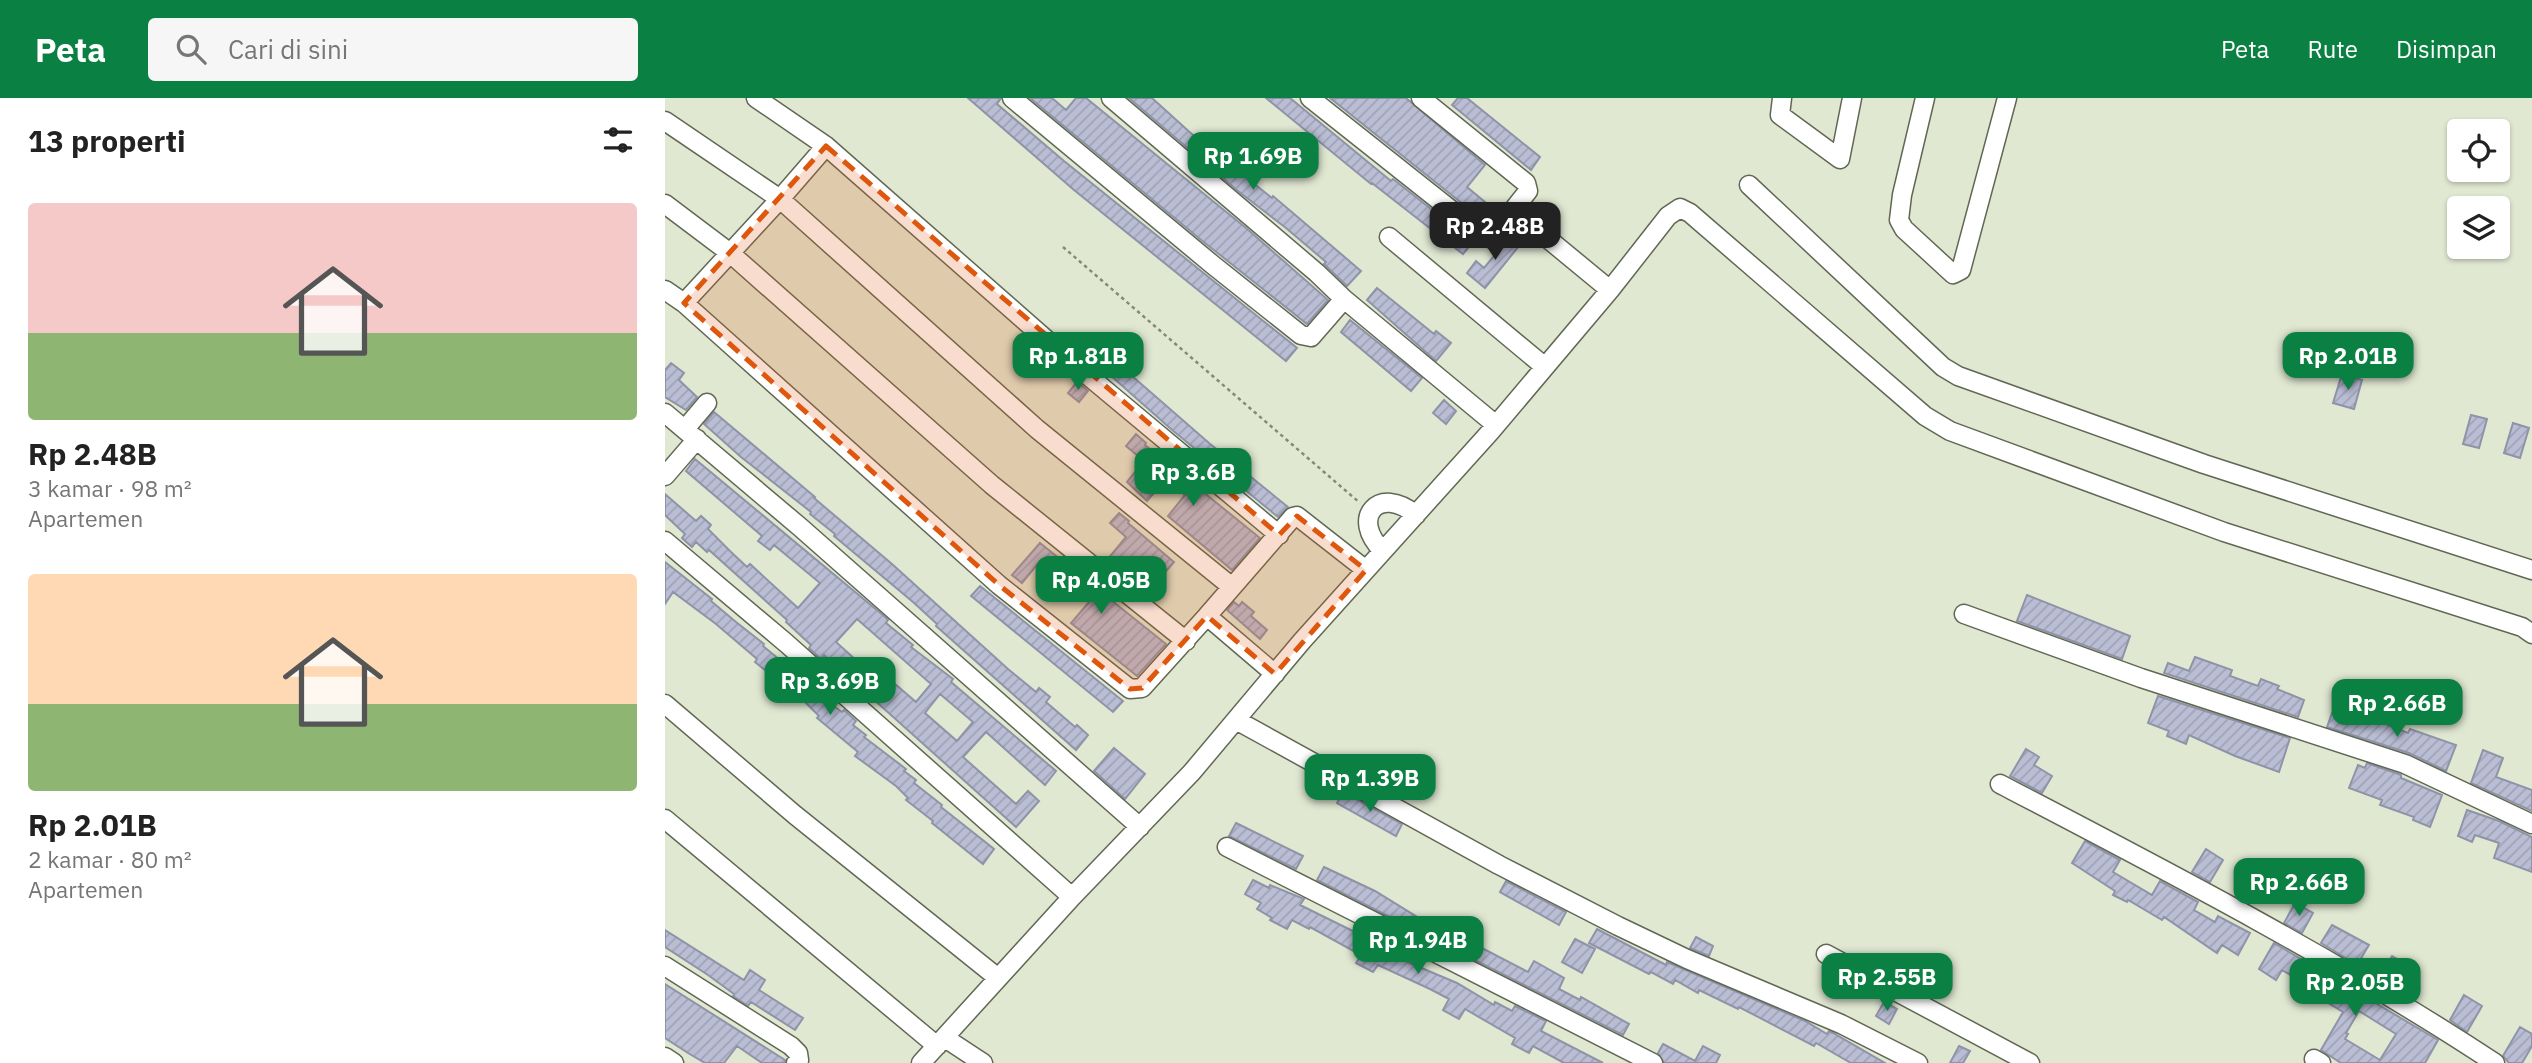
<!DOCTYPE html>
<html lang="id">
<head>
<meta charset="utf-8">
<style>
  :root { --surface:#fff; --page:#f6f6f6; --text:#222; --muted:#767676; --accent:#0b8043 }
  body { margin:0; font-family:"IBM Plex Sans",sans-serif; background:var(--page); color:var(--text); height:100vh; display:flex; flex-direction:column; font-size:26px; white-space:nowrap }
  * { box-sizing:border-box; margin:0 }
  p { font-size:23px; color:var(--muted) }
  .icon { flex:none; width:38px; height:38px; fill:none; stroke:currentColor; stroke-width:2; stroke-linecap:round; stroke-linejoin:round }
  .map { position:relative; flex:1; overflow:hidden }
  .sheet { display:flex; flex-direction:column; background:var(--surface); width:665px }
  .sheet>* { flex:none }
  .controls { position:absolute; left:1782px; top:21px; display:grid; gap:14px }
  .controls a { display:grid; place-items:center; width:63px; height:63px; border-radius:7px; background:var(--surface); box-shadow:0 2px 5px #0004; font-size:35px }
  .price { position:absolute; translate:-50% -60px; padding:0 16px; border-radius:14px; background:var(--accent); color:#fff; font-size:23px; line-height:46px; filter:drop-shadow(0 2px 4px #0008) }
  .price::after { content:''; position:absolute; left:50%; top:42px; width:21px; height:16px; margin-left:-10px; background:inherit; clip-path:polygon(0 0,100% 0,50% 100%) }
  .price.current { background:#222; color:#fff }
  ul { padding:0; list-style:none }
  li { display:grid; align-content:center; gap:14px; height:371px; padding:0 28px }
  li span { display:grid; place-items:center; height:217px; border-radius:7px; color:#555 }
  li>.icon { margin-inline-start:auto }
  span .icon { width:126px; height:126px; fill:#fffc; stroke-width:1 }
  li b { font-size:30px }
  h2 { display:flex; justify-content:space-between; align-items:center; height:84px; padding:0 28px; font-size:30px }
  header { display:flex; align-items:center; gap:42px; box-sizing:border-box; height:98px; padding:0 35px; background:var(--accent); color:#fff }
  header strong { font-size:33px }
  nav { display:flex; gap:38px; margin-inline-start:auto; font-size:24px }
  .search { width:490px; height:63px; background:var(--page); display:flex; align-items:center; gap:18px; box-sizing:border-box; padding:0 24px; border-radius:7px; color:var(--muted); font-size:26px }
  main { display:flex; flex:1; min-height:0 }
  .map>svg:first-child { display:block }
  .building { fill:url(#building-hatch); stroke:#8f93a8; stroke-width:2; fill-rule:evenodd }
  .lines { fill:none; stroke-linecap:round; stroke-linejoin:round }
  .minor-casing { stroke:#606854; stroke-width:21 }
  .path { stroke:#84897a; stroke-width:2.5; stroke-dasharray:3.5 3.5; stroke-linecap:butt }
  .minor { stroke:#fff; stroke-width:18 }
  .marked { fill:#de570d; fill-opacity:0.2; stroke:#de570d; stroke-width:5; stroke-dasharray:14 9; stroke-linejoin:round }
</style>
</head>
<body>
<header>
<strong>Peta</strong>
<div class="search"><svg class="icon" aria-label="search" viewBox="0 0 24 24"><circle cx="10" cy="10" r="6"/><path d="M15 15l6 6"/></svg>Cari di sini</div>
<nav><a>Peta</a><a>Rute</a><a>Disimpan</a></nav>
</header>
<main>
<section class="sheet">
<h2>13 properti<svg class="icon" aria-label="filters" viewBox="0 0 24 24"><path d="M4 7h16M4 17h16"/><circle cx="9" cy="7" r="2"/><circle cx="15" cy="17" r="2"/></svg></h2>
<ul>
<li><span style="background:linear-gradient(#f6c9c9 60%,#8fb573 0)"><svg class="icon" aria-label="home" viewBox="0 0 24 24"><path d="M3 11l9-7 9 7M6 9v11h12V9"/></svg></span><div><b>Rp 2.48B</b><p>3 kamar · 98 m²</p><p>Apartemen</p></div></li>
<li><span style="background:linear-gradient(#ffd9b3 60%,#8fb573 0)"><svg class="icon" aria-label="home" viewBox="0 0 24 24"><path d="M3 11l9-7 9 7M6 9v11h12V9"/></svg></span><div><b>Rp 2.01B</b><p>2 kamar · 80 m²</p><p>Apartemen</p></div></li>
</ul>
</section>
<div class="map">
<svg width="1867" height="965" viewBox="0 0 1867 965">
  <defs>
    <pattern id="building-hatch" width="6" height="6" patternUnits="userSpaceOnUse" patternTransform="scale(1.75)"><rect width="6" height="6" fill="#babed4"/><path d="M-1 1l2-2M0 6l6-6M5 7l2-2" fill="none" stroke="#a0a3b6"/></pattern>
  </defs>
  <rect width="100%" height="100%" fill="#e0e8d2"/>
  <!-- building -->
  <path class="building" d="M303 0H336L332 6 399 63 632 250 621 263 409 92Z
    M365 0H387L401 12 411 0H421L581 130 663 202 642 226 535 141Z
    M464 0H487L529 38 607 100 608 98 696 173 682 188 659 166 661 164 621 130 573 93Z
    M601 0H625L726 83 728 81 808 144 798 156 707 85 706 86Z
    M665 0H741L820 67 802 89 832 114 823 126Z
    M793 0H802L875 59 866 72 787 7Z
    M848 135 858 143 820 190 802 175 811 163 819 170Z
    M712 190 769 236 771 233 786 245 771 263 702 202Z
    M685 222 757 280 746 293 676 234Z
    M428 244 544 345 623 409 613 419 506 331 419 254Z
    M6 265 19 275 14 282 32 299 21 312 0 299V272Z
    M1677 276 1697 282 1689 311 1668 305Z
    M412 284 423 293 414 304 403 295Z
    M779 302 791 313 781 326 768 315Z
    M49 314 150 399 149 400 227 466 343 571 371 594 374 590 385 599 381 604 410 629 412 627 423 637 411 652 271 528 272 526 248 504 169 438 170 436 145 416 146 414 76 359 39 326Z
    M1806 317 1822 321 1814 350 1798 346Z
    M1848 325 1864 330 1855 360 1839 355Z
    M471 336 481 345 480 347 595 440 567 472 503 418 520 397 501 381 482 403 462 384 479 363 461 348Z
    M30 361 219 518 223 522 221 525 248 547 246 549 288 581 286 584 391 673 380 687 321 634 298 659 351 706 363 693 374 703 351 729 159 557 156 561 144 550 146 547 121 524 122 522 44 452 42 454 31 444 27 449 17 440 20 436 0 417V396L31 423 36 418 46 427 43 431 66 454 82 469 85 466 133 510 155 485 109 447 105 452 93 443 97 438 21 373ZM192 521 266 586 251 604 229 585 223 591 171 544ZM275 596 308 624 292 643 260 615Z
    M454 415 464 423 463 425 509 464 481 496 441 463 461 439 445 425Z
    M375 445 501 546 472 578 406 525 425 503 395 477 375 463 357 485 347 477Z
    M0 464 47 501 46 503 71 524 99 546 98 548 150 591 148 593 177 614 179 612 191 623 188 627 201 637 199 639 241 671 239 673 251 682 249 685 277 707 276 709 329 751 318 766 267 725 268 723 241 702 243 700 231 688 190 658 193 654 152 620 154 618 141 605 90 564 92 561 51 526 8 494 0 506Z
    M315 488 458 603 448 614 306 498Z
    M1362 497 1465 538 1457 561 1352 523Z
    M569 504 574 508 577 504 589 514 586 518 602 532 595 541 562 512Z
    M1530 559 1567 572 1565 578 1593 588 1596 581 1614 588 1612 591 1639 602 1633 619 1499 575 1503 565 1524 573Z
    M1493 598 1625 640 1614 674 1570 658 1524 637 1521 646 1502 638 1504 633 1483 625Z
    M1667 615 1694 625 1698 617 1743 635 1745 631 1791 647 1781 673 1744 655 1662 629Z
    M449 650 480 676 460 701 429 673Z
    M1361 651 1374 659 1369 667 1387 678 1377 695 1345 678Z
    M1818 652 1838 660 1831 679 1867 692V713L1806 685Z
    M734 660 748 668 736 692 720 684Z
    M1702 665 1736 677V680L1777 697 1765 729 1748 722 1749 719 1715 707 1717 702 1684 690 1693 667 1700 670Z
    M678 694 737 726 731 738 672 705Z
    M1802 712 1834 723 1867 739V774L1829 760 1834 745 1810 737 1807 744 1793 738Z
    M571 725 638 758 631 771 564 738Z
    M1420 743 1455 762 1448 774 1487 797 1495 783 1533 804 1529 812 1550 824 1553 818 1585 835 1573 857 1557 847 1552 855 1499 819 1497 822 1463 802 1462 804 1448 797 1450 793 1407 765Z
    M1541 751 1558 762 1545 784 1527 774Z
    M659 769 710 793 759 823 794 840 798 833 816 843 813 848 863 874 869 863 899 880 894 891 915 902 916 899 964 926 958 937 652 782Z
    M588 782 604 790 605 787 639 801 635 807 704 841 740 863 792 885 829 907 830 904 847 913 850 908 881 923 876 933 938 965H899L868 948 864 955 847 946 850 940 800 911 794 921 778 912 784 901 765 891 713 867 708 874 691 865 696 857 645 829 644 831 627 822 622 831 605 822 607 820 592 811 596 805 580 796Z
    M841 783 901 814 894 827 835 794Z
    M1630 805 1648 815 1637 835 1619 825Z
    M1667 827 1704 847 1692 867 1656 845Z
    M932 831 1001 867 1002 864 1140 923 1162 936 1164 933 1168 935 1220 965H1186L1151 945 1149 948 1074 909 1073 911 1034 892 1033 895 1010 882 1008 886 986 874 984 876 924 845Z
    M0 832 79 882 85 872 100 882 94 892 138 920 130 932 86 904 83 908 68 898 69 896 43 877 0 849Z
    M1031 839 1048 848 1044 858 1025 850Z
    M910 841 930 851 917 875 897 864Z
    M1609 845 1773 942 1760 965H1676L1656 952 1678 914 1637 889 1639 885 1617 872 1611 882 1594 871ZM1694 913 1731 936 1715 962 1680 941 1683 936 1681 935Z
    M1727 858 1743 867 1730 889 1714 880Z
    M1166 872 1179 879 1172 893 1159 885Z
    M0 886 120 962V965H97L72 948 59 965H40L23 955 0 940Z
    M1799 897 1817 908 1802 934 1785 922Z
    M1219 904 1232 911 1224 926 1211 918Z
    M1855 929 1867 936V948L1857 965H1844L1838 958Z
    M998 946 1030 963 1038 948 1055 957 1051 965H999L993 955Z
    M1294 948 1305 953 1298 965H1285Z"/>
  <g class="lines">
    <defs>
      <path id="minor" d="M91 0 161 48 409 266 614 437
        M347 0 548 167 636 237 646 239 679 201
        M446 0 652 175 679 201 831 327
        M645 0 819 138 824 140 827 139 848 112 945 192
        M756 0 861 85 863 93 848 112
        M1117 0 1115 17 1175 61 1187 0
        M1260 0 1237 97 1234 122 1239 131 1288 176 1296 172 1342 0
        M0 23 115 101 372 331 567 489
        M1084 87 1278 269 1293 278 1539 366 1867 472
        M0 106 65 155 327 387 521 543
        M724 139 880 269
        M0 192 19 205 334 487 465 591 477 590 542 518
        M19 205 115 101 161 48
        M0 315 135 429 475 729
        M20 331 42 305
        M0 378 32 341
        M0 443 121 545 407 799
        M718 453C684 420 714 386 751 417
        M1299 516 1476 580 1740 666 1867 726
        M610 576 542 518 628 419 632 418 701 472
        M0 606 130 717 333 880
        M571 622 834 767 953 828 1022 861 1176 926 1253 965
        M1335 686C1502 773 1672 861 1830 965
        M0 721 272 948
        M562 749 988 965
        M1161 856 1365 965
        M0 868 126 948 133 955 134 962 131 965
        M280 940 318 965
        M0 959 9 965
        M1649 961 1656 965
        M256 965 407 799 527 674 637 543 826 333 945 192 1003 118 1015 110 1025 115 1260 318 1285 333 1559 434 1857 529 1867 536"/>
    </defs>
    <!-- minor casing -->
    <use href="#minor" class="minor-casing"/>
    <!-- path -->
    <path class="path" d="M398 149 695 405"/>
    <!-- minor -->
    <use href="#minor" class="minor"/>
  </g>
  <!-- marked area -->
  <path class="marked" d="M161 48 614 437 632 418 701 472 610 576 542 518 477 590 465 591 334 487 19 205Z"/>
</svg>
<div class="controls">
<a><svg class="icon" aria-label="locate" viewBox="0 0 24 24"><circle cx="12" cy="12" r="6"/><path d="M12 2v4M12 18v4M2 12h4M18 12h4"/></svg></a>
<a><svg class="icon" aria-label="layers" viewBox="0 0 24 24"><path d="M12 4l9 5-9 5-9-5zM3 14l9 5 9-5"/></svg></a>
</div>
<b class="price" style="left:588px;top:94px">Rp 1.69B</b>
<b class="price current" style="left:830px;top:164px">Rp 2.48B</b>
<b class="price" style="left:413px;top:294px">Rp 1.81B</b>
<b class="price" style="left:1683px;top:294px">Rp 2.01B</b>
<b class="price" style="left:528px;top:410px">Rp 3.6B</b>
<b class="price" style="left:436px;top:518px">Rp 4.05B</b>
<b class="price" style="left:165px;top:619px">Rp 3.69B</b>
<b class="price" style="left:1732px;top:641px">Rp 2.66B</b>
<b class="price" style="left:705px;top:716px">Rp 1.39B</b>
<b class="price" style="left:1634px;top:820px">Rp 2.66B</b>
<b class="price" style="left:753px;top:878px">Rp 1.94B</b>
<b class="price" style="left:1222px;top:915px">Rp 2.55B</b>
<b class="price" style="left:1690px;top:920px">Rp 2.05B</b>
</div>
</main>
</body>
</html>
